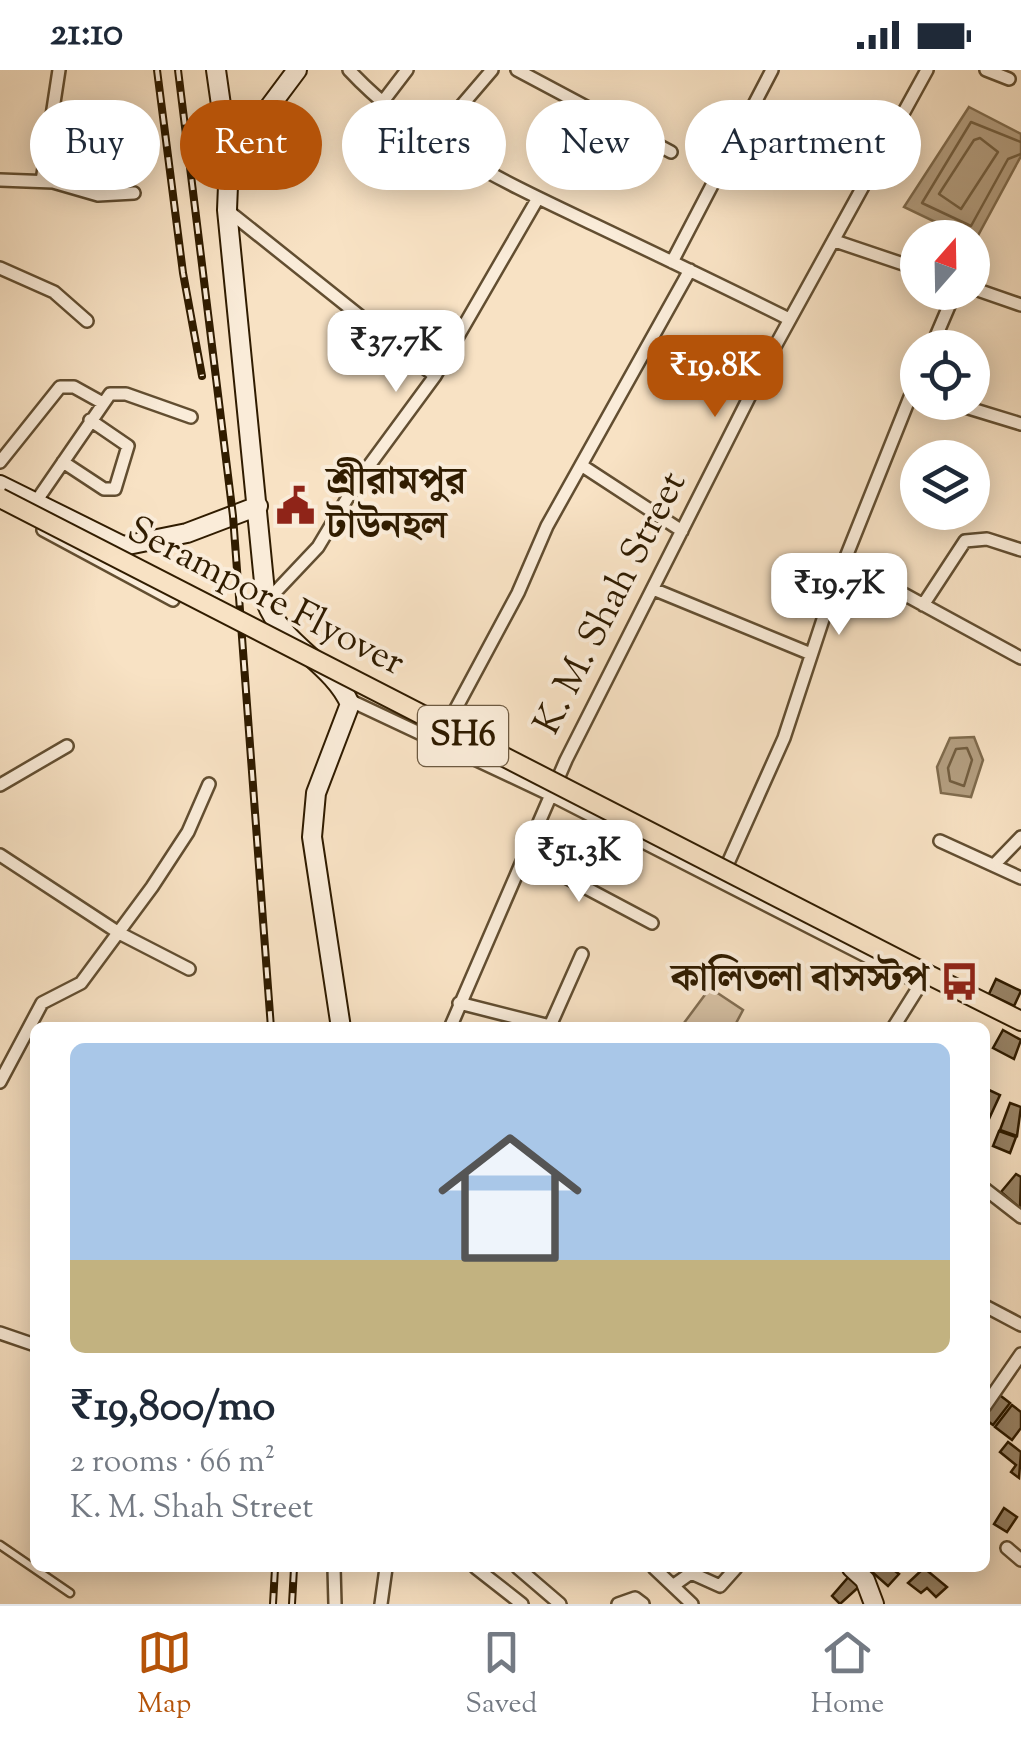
<!DOCTYPE html>
<html lang="en">
<head>
<meta charset="utf-8">
<style>
  :root { --surface:#fff; --page:#f2f2f3; --text:#1f2937; --muted:#747a83; --line:#e0e1e3; --accent:#b45309 }
  body { margin:0; font-family:"Sorts Mill Goudy","Noto Serif Bengali",serif; background:var(--page); color:var(--text); height:100vh; display:flex; flex-direction:column; font-size:38px; white-space:nowrap }
  * { box-sizing:border-box; margin:0 }
  p { font-size:32px; color:var(--muted) }
  .icon { flex:none; width:55px; height:55px; fill:none; stroke:currentColor; stroke-width:2; stroke-linecap:round; stroke-linejoin:round }
  .map { position:relative; flex:1; overflow:hidden }
  .side { position:absolute; left:30px; top:952px; width:960px; height:550px; display:flex; flex-direction:column; background:var(--surface); border-radius:15px; box-shadow:0 5px 25px #0003 }
  .side>* { flex:none }
  .banner { position:absolute; left:30px; top:30px; width:962px; height:90px; display:flex; gap:20px }
  .needle { width:65px; rotate:20deg }
  .controls { position:absolute; left:900px; top:150px; display:grid; gap:20px }
  .controls a { display:grid; place-items:center; width:90px; height:90px; border-radius:50%; background:var(--surface); box-shadow:0 5px 25px #0003; font-size:50px }
  .price { position:absolute; translate:-50% -85px; padding:0 22px; border-radius:20px; background:#fff; color:#222; font-size:32px; line-height:65px; filter:drop-shadow(0 2px 5px #0008) }
  .price::after { content:''; position:absolute; left:50%; top:60px; width:30px; height:22px; margin-left:-15px; background:inherit; clip-path:polygon(0 0,100% 0,50% 100%) }
  .price.current { background:var(--accent); color:#fff }
  ul { padding:0; list-style:none }
  li { display:grid; align-content:center; gap:20px; height:530px; padding:0 40px }
  li+li { border-top:2px solid var(--line) }
  li span { display:grid; place-items:center; height:310px; border-radius:15px; color:#555 }
  li>.icon { margin-inline-start:auto }
  span .icon { width:180px; height:180px; fill:#fffc; stroke-width:1 }
  li b { font-size:42px }
  .chip { padding:0 35px; border-radius:45px; background:var(--surface); box-shadow:0 5px 25px #0003; font-size:35px; line-height:90px }
  .chip.current { background:var(--accent); color:#fff }
  .status { display:flex; justify-content:space-between; align-items:center; height:70px; padding:0 50px; background:var(--surface); direction:ltr }
  .status svg { height:28px; fill:currentColor }
  .tab-bar { display:flex; justify-content:space-around; align-items:center; height:140px; border-top:2px solid var(--line); background:var(--surface); font-size:28px; color:var(--muted) }
  .tab-bar a { display:grid; justify-items:center; gap:5px }
  .tab-bar .current { color:var(--accent) }
  .map>svg:first-child { display:block }
  .green { fill:#d6c0a3; stroke:#836e52; stroke-width:2.5 }
  .water { fill:#b49f81; stroke:#7f6b4d; stroke-width:2.5 }
  .lines { fill:none; stroke-linecap:round; stroke-linejoin:round }
  .shore { stroke:#725e40; stroke-width:2.5 }
  .building { fill:#988366; stroke:#301c00; stroke-width:2.5 }
  .lane-casing { stroke:#624e31; stroke-width:11 }
  .street-casing { stroke:#624e31; stroke-width:16 }
  .secondary-casing { stroke:#301c00; stroke-width:22 }
  .primary-casing { stroke:#301c00; stroke-width:22 }
  .lane { stroke:#faecd9; stroke-width:6 }
  .street { stroke:#faecd9; stroke-width:11 }
  .secondary { stroke:#faecd9; stroke-width:18 }
  .primary { stroke:#f8e2c4; stroke-width:18 }
  .rail-casing { stroke:#301c00; stroke-width:8 }
  .rail { stroke:#faecd9; stroke-width:4; stroke-dasharray:11; stroke-linecap:butt }
  .primary-bridge-casing { stroke:#301c00; stroke-width:22; stroke-linecap:butt }
  .primary-bridge { stroke:#f8e2c4; stroke-width:18 }
  .labels { text-anchor:middle; dominant-baseline:central; stroke-width:8; stroke-linejoin:round; paint-order:stroke }
  .shield { fill:#faecd9; stroke:#6d5a41; stroke-width:2.5 }
  .shield-label { font-size:35px; font-weight:bold; fill:#301c00 }
  .poi-label { font-size:38px; font-weight:bold; fill:#301c00; stroke:#faecd9; text-anchor:start }
  .street-label { font-size:38px; fill:#301c00; stroke:#faecd9 }
</style>
</head>
<body>
<div class="status"><b>21:10</b><svg viewBox="0 0 49 12"><path d="M0 12V9h3v3zM5 12V6h3v6zM10 12V3h3v9zM15 12V0h3v12zM26 1h20v11H26zM47 4h2v5h-2z"/></svg></div>
<div class="map">
<svg width="1021" height="1534" viewBox="0 0 1021 1534">
  <rect width="100%" height="100%" fill="#f8e2c4"/>
  <filter id="stains"><feTurbulence type="fractalNoise" baseFrequency=".002" numOctaves="4"/><feColorMatrix values="0 0 0 0 .2 0 0 0 0 .09 0 0 0 0 .02 0 0 0 .5 -.17"/></filter>
  <radialGradient id="worn" r=".72"><stop offset=".6" stop-color="#630" stop-opacity="0"/><stop offset="1" stop-color="#630" stop-opacity=".3"/></radialGradient>
  <!-- green -->
  <path class="green" d="M710 918 743 940 734 957H681Z"/>
  <!-- water -->
  <path class="water" d="M969 37 1021 64V86L975 171 904 137Z
    M974 667 983 690 971 727 941 723 937 697 950 668Z"/>
  <g class="lines">
    <!-- shore -->
    <path class="shore" d="M980 68 998 82 961 139 939 124 974 70Z
      M1021 72 971 52 922 133 971 156 1008 89 1021 84
      M956 679 967 678 972 690 964 716 950 711 948 698Z"/>
  </g>
  <!-- building -->
  <path class="building" d="M996 909 1021 921 1014 936 989 924Z
    M1003 960 1021 970 1014 989 993 978Z
    M989 1020 1000 1025 988 1051 985 1029Z
    M1010 1033 1021 1037 1017 1066 1000 1060Z
    M999 1061 1016 1067 1010 1083 993 1076Z
    M1016 1104 1021 1107 1020 1138 1001 1122Z
    M997 1323 1010 1333 993 1355 985 1349V1339Z
    M1012 1335 1021 1342V1358L1012 1370 995 1357Z
    M1008 1372 1021 1382 1019 1408 1011 1402 1016 1395 1000 1382Z
    M1004 1438 1017 1447 1007 1462 994 1454Z
    M875 1498H891L899 1504 888 1516 871 1501Z
    M924 1498 947 1517 936 1527 927 1518 921 1523 908 1513Z
    M851 1504 862 1514 840 1534 832 1526Z"/>
  <g class="lines">
    <defs>
      <path id="lane" d="M0 1475 70 1523"/>
      <path id="street" d="M349 0C416 72 507 113 595 155 660 186 725 217 789 249
        M517 0 671 82
        M986 0 1009 9
        M381 34 407 0
        M432 70 492 0
        M0 110 53 112 98 125 134 123
        M42 111 59 0
        M227 140 435 306
        M835 171 918 199
        M672 192 772 0
        M0 198 54 222 87 251
        M972 218 1021 235
        M931 278 955 222
        M949 332 1021 354
        M0 392 60 317H74L101 332
        M63 392 104 419H115L128 376 90 350
        M581 395 682 461
        M35 433 110 324H126L191 347
        M43 460 173 530
        M845 492 1021 588
        M653 519 811 584
        M266 532 318 477 357 412 435 306 538 128
        M923 535 965 471 987 469 1021 480
        M349 630 551 725 921 914
        M445 659 518 523 547 456 690 200
        M0 715 67 676
        M940 771 1021 808
        M0 785 119 863 189 899
        M524 785 652 853
        M994 795 1021 767
        M724 802 784 668 832 522 918 307
        M459 933 550 956 582 884
        M450 958 566 690 772 282 927 0
        M893 958 925 907
        M0 1012 42 933 81 913 152 817 188 762 209 714
        M985 1119 1021 1147
        M985 1236 1021 1255
        M0 1263 35 1275
        M985 1336 1021 1284
        M1007 1478 1021 1490
        M334 1498 335 1534
        M476 1498 522 1534
        M518 1498 560 1534
        M654 1498 692 1534
        M674 1515 691 1503 720 1516 736 1498
        M381 1534 386 1498
        M618 1534 635 1528 643 1534"/>
      <path id="secondary" d="M216 0 229 91
        M297 0 229 91 227 140 266 532C282 575 332 593 350 634L316 723 312 767 341 958
        M0 415 123 476 187 463 258 436
        M852 1498 865 1510 874 1534"/>
      <path id="primary" d="M927 904 1021 951"/>
    </defs>
    <!-- lane casing -->
    <use href="#lane" class="lane-casing"/>
    <!-- street casing -->
    <use href="#street" class="street-casing"/>
    <!-- secondary casing -->
    <use href="#secondary" class="secondary-casing"/>
    <!-- primary casing -->
    <use href="#primary" class="primary-casing"/>
    <!-- lane -->
    <use href="#lane" class="lane"/>
    <!-- street -->
    <use href="#street" class="street"/>
    <!-- secondary -->
    <use href="#secondary" class="secondary"/>
    <!-- primary -->
    <use href="#primary" class="primary"/>
    <defs>
      <path id="rail" d="M157 0 183 203 202 306
        M178 0 233 446 271 958
        M273 1534 275 1498
        M292 1534 294 1498"/>
    </defs>
    <!-- rail casing -->
    <use href="#rail" class="rail-casing"/>
    <!-- rail -->
    <use href="#rail" class="rail"/>
    <defs>
      <path id="primary-bridge" d="M0 428 927 904"/>
    </defs>
    <!-- primary-bridge casing -->
    <use href="#primary-bridge" class="primary-bridge-casing"/>
    <!-- primary-bridge -->
    <use href="#primary-bridge" class="primary-bridge"/>
  </g>
  <!-- icons -->
  <defs>
    <symbol id="civic-bare" viewBox="-9 -9 18 18"><path d="M-.6-6.5H3V-4.5H.6V-3L4-1V1h2V6H-6V1h2V-1L-.6-3ZM-1.2 2.5V6h2.4V2.5Z" fill="#8f2418" stroke="#faecd9" stroke-width="2.5" paint-order="stroke"/></symbol>
    <symbol id="bus-bare" viewBox="-9 -9 18 18"><path d="M-5-6H5V4H4V6H2V4H-2V6H-4V4H-5ZM-3.5-4V0h7V-4ZM-3.5 1.2v1.5H-2V1.2ZM2 1.2v1.5H3.5V1.2Z" fill="#8f2418" stroke="#faecd9" stroke-width="2.5" paint-order="stroke"/></symbol>
  </defs>
  <g fill-rule="evenodd">
    <use href="#civic-bare" x="268" y="408" width="55" height="55"/>
    <use href="#bus-bare" x="932" y="884" width="55" height="55"/>
  </g>
  <g class="labels">
    <!-- shield labels -->
    <rect class="shield" x="418" y="636" width="90" height="60" rx="8"/>
    <g class="shield-label">
      <text x="463" y="666">SH6</text>
    </g>
    <!-- poi labels -->
    <g class="poi-label">
      <text x="326" y="414">শ্রীরামপুর<tspan x="326" dy="44">টাউনহল</tspan></text>
      <text x="929" y="911" text-anchor="end">কালিতলা বাসস্টপ</text>
    </g>
    <!-- street labels -->
    <g class="street-label">
      <text transform="translate(265 528) rotate(27)">Serampore Flyover</text>
      <text transform="translate(612 534) rotate(-63)">K. M. Shah Street</text>
    </g>
  </g>
  <rect width="100%" height="100%" filter="url(#stains)"/>
  <rect width="100%" height="100%" fill="url(#worn)"/>
</svg>
<div class="controls">
<a><svg class="needle" viewBox="-14 -14 28 28"><path d="M0-13l5 13h-10z" fill="#e53935"/><path d="M0 13l5-13h-10z" fill="#747a83"/></svg></a>
<a><svg class="icon" aria-label="locate" viewBox="0 0 24 24"><circle cx="12" cy="12" r="6"/><path d="M12 2v4M12 18v4M2 12h4M18 12h4"/></svg></a>
<a><svg class="icon" aria-label="layers" viewBox="0 0 24 24"><path d="M12 4l9 5-9 5-9-5zM3 14l9 5 9-5"/></svg></a>
</div>
<b class="price" style="left:396px;top:325px">₹37.7K</b>
<b class="price current" style="left:715px;top:350px">₹19.8K</b>
<b class="price" style="left:839px;top:568px">₹19.7K</b>
<b class="price" style="left:579px;top:835px">₹51.3K</b>
<div class="banner">
<a class="chip">Buy</a>
<a class="chip current">Rent</a>
<a class="chip">Filters</a>
<a class="chip">New</a>
<a class="chip">Apartment</a>
</div>
<section class="side">
<ul>
<li><span style="background:linear-gradient(#a9c7e8 70%,#c2b280 0)"><svg class="icon" aria-label="home" viewBox="0 0 24 24"><path d="M3 11l9-7 9 7M6 9v11h12V9"/></svg></span><div><b>₹19,800/mo</b><p>2 rooms · 66 m²</p><p>K. M. Shah Street</p></div></li>
</ul>
</section>
</div>
<nav class="tab-bar">
<a class="current"><svg class="icon" aria-label="map" viewBox="0 0 24 24"><path d="M3 6l6-2 6 2 6-2v14l-6 2-6-2-6 2zM9 4v14M15 6v14"/></svg>Map</a>
<a><svg class="icon" aria-label="saved" viewBox="0 0 24 24"><path d="M7 4h10v16l-5-4-5 4z"/></svg>Saved</a>
<a><svg class="icon" aria-label="home" viewBox="0 0 24 24"><path d="M3 11l9-7 9 7M6 9v11h12V9"/></svg>Home</a>
</nav>
</body>
</html>
